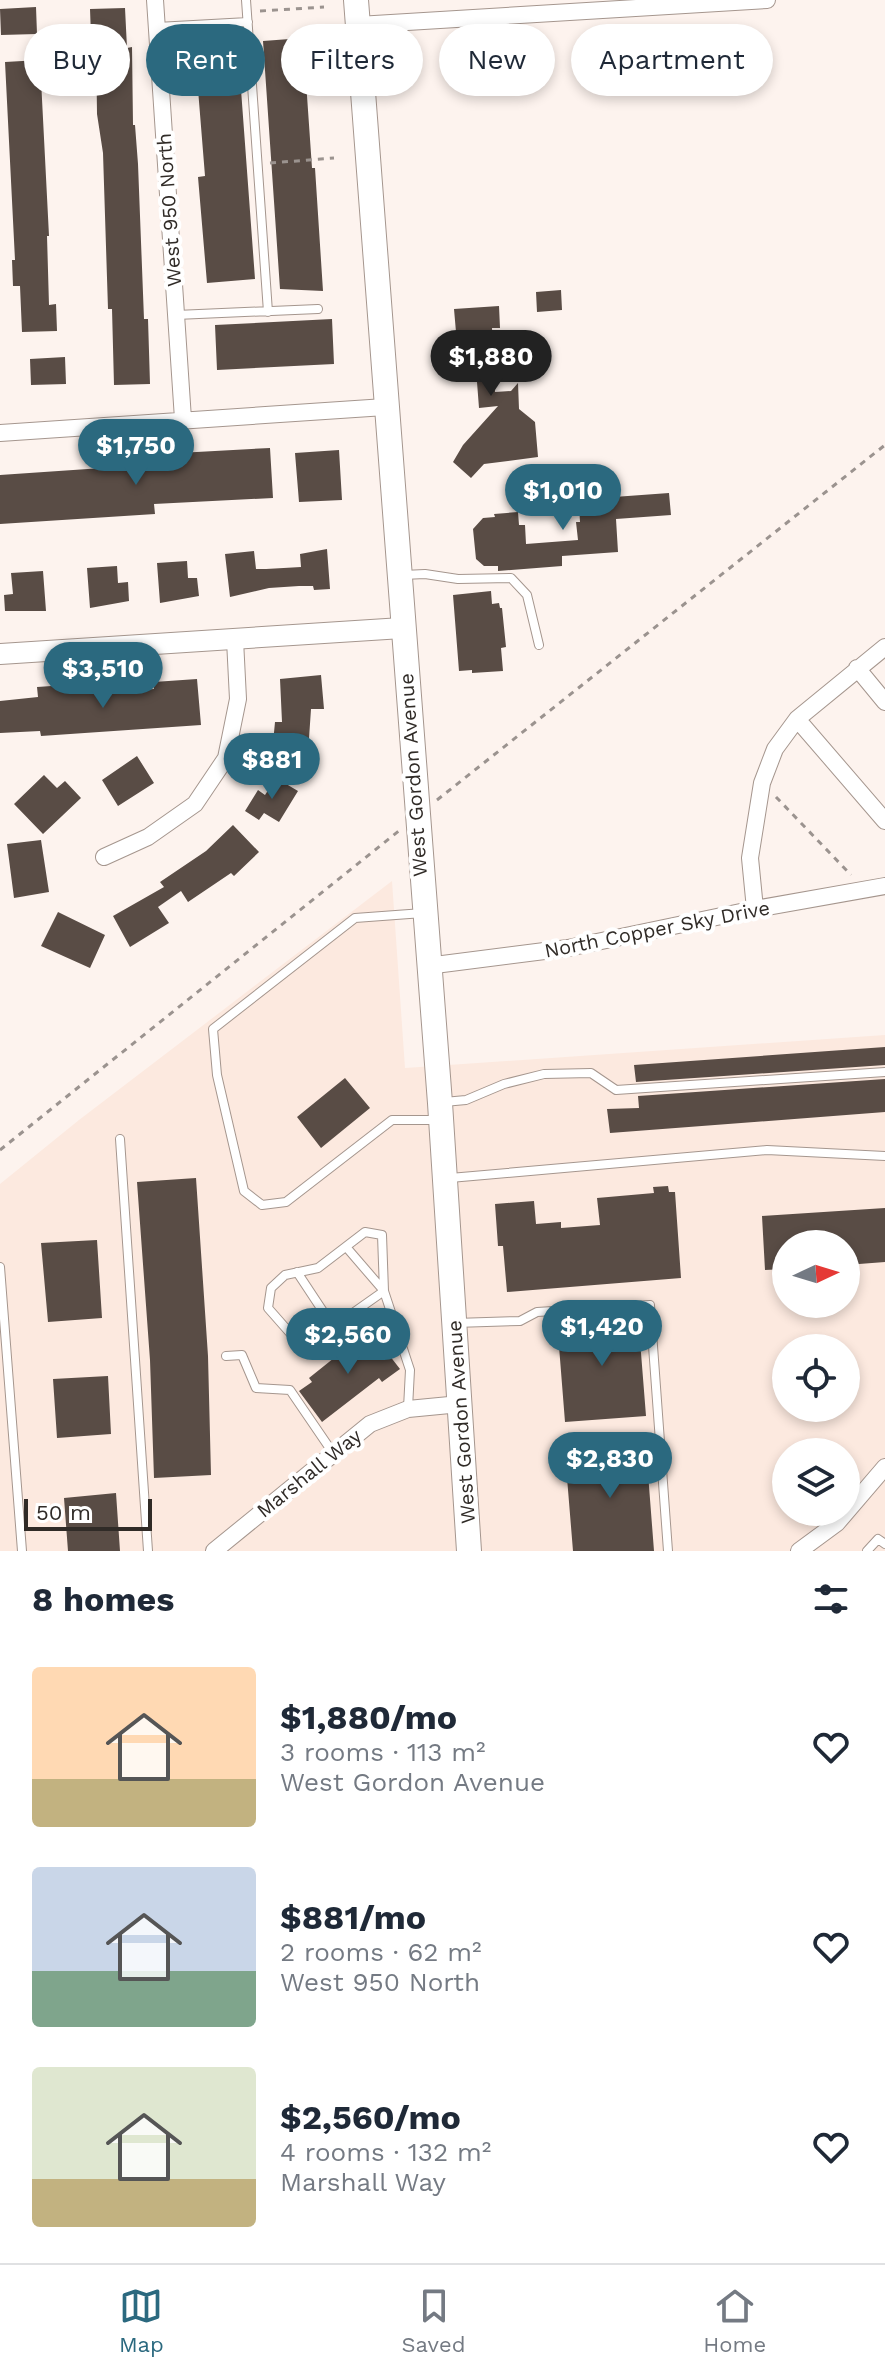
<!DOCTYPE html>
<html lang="en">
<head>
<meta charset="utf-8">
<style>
  :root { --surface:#fff; --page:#f2f2f3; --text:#1f2937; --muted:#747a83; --line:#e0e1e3; --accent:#2b697f }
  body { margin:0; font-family:"Work Sans",sans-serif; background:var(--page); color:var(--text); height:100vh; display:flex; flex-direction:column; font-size:30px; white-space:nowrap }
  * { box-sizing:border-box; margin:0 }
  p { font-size:26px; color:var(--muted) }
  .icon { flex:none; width:44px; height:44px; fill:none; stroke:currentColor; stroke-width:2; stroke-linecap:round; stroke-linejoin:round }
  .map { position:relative; height:1551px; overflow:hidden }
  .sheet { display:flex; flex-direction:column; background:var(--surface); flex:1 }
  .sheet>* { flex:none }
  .top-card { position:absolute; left:24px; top:24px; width:838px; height:72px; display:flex; gap:16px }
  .needle { width:52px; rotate:86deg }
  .tools { position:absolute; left:772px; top:1230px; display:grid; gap:16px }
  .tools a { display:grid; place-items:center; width:88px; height:88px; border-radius:50%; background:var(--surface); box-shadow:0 4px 12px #0003; font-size:40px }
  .scale { position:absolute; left:24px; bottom:20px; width:128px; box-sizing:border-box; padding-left:8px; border:4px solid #302b27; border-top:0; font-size:22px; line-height:28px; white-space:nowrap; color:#302b27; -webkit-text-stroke:6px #fff; paint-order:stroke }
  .price { position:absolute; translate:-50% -68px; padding:0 18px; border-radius:28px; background:var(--accent); color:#fff; font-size:26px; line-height:52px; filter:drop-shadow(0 2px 4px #0008) }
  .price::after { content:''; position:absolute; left:50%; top:48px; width:24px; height:18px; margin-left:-12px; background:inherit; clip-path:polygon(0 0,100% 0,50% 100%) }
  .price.selected { background:#222; color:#fff }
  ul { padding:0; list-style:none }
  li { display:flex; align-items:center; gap:24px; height:200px; padding:0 32px }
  li span { display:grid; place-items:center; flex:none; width:224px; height:160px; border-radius:8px; color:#555 }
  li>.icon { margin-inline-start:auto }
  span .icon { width:96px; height:96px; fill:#fffc; stroke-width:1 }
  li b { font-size:34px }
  h2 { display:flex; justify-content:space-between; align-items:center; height:96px; padding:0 32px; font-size:34px }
  .chip { padding:0 28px; border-radius:36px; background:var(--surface); box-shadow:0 4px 12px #0003; font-size:28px; line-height:72px }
  .chip.selected { background:var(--accent); color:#fff }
  .tabs { display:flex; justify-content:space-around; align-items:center; height:112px; border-top:2px solid var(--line); background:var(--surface); font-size:22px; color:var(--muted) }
  .tabs a { display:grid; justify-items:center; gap:4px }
  .tabs .selected { color:var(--accent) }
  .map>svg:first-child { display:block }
  .built { fill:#fce9df; fill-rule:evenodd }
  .building { fill:#594c45 }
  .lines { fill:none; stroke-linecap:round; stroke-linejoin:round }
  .service-casing { stroke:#a5968e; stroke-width:10 }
  .minor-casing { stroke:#a5968e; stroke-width:18 }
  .tertiary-casing { stroke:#a5968e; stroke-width:22 }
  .secondary-casing { stroke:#a5968e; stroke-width:26 }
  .path { stroke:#9b938f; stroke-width:3; stroke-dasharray:6 6; stroke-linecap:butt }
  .service { stroke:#fff; stroke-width:8 }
  .minor { stroke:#fff; stroke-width:16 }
  .tertiary { stroke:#fff; stroke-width:20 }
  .secondary { stroke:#fff; stroke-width:24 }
  .labels { text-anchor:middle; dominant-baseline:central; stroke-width:8; stroke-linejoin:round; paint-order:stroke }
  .street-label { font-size:20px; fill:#302b27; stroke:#fff }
</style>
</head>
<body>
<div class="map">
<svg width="885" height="1551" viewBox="0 0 885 1551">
  <rect width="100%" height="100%" fill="#fdf3ee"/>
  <!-- built -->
  <path class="built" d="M392 881 405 1068 885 1035V1551H0V1184L79 1120ZM786 1244H846V1304H786ZM786 1348H846V1408H786ZM786 1452H846V1512H786Z"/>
  <!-- building -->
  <path class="building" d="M36 7 37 34 1 35 0 9Z
    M125 8 127 48 132 47 133 125H135L138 164 144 319H148L150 384 114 385 112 309H108L103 153 97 114 96 36H91L90 9Z
    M303 38 312 168H315L323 291 280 289 263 41Z
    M238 49 255 279 207 283 198 177 205 176 195 52Z
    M40 60 49 236H47L49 305 56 304 57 331 22 332 20 286H13L12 260H15L5 62Z
    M561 290 562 310 537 312 536 292Z
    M499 306 500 328H492L495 392 511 391 518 383 519 409 535 422 538 457 484 464 471 478 453 462 463 445 498 406 479 408 476 369 461 370 458 332H456L454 309Z
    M332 319 334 364 217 370 215 325Z
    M65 357 66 384 31 385 30 359Z
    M270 448 273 498 154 504 155 514 0 524V475L161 464 160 454Z
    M339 450 342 500 299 502 295 453Z
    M613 488 614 497 669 493 671 515 616 519 618 552 562 556V566L498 571V566H484L476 559 473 529 483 518 495 517 494 514 518 512 519 525H525L526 544 578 540 576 522H580L579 506 594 505V489Z
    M327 549 330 589 314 590 313 586H299L269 588 230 597 225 554 254 551 256 569H266L301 567 300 554Z
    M187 561 188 578H197L199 596 160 603 157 563Z
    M117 566 118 583 128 582 129 601 90 608 87 568Z
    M43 571 46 611H5L4 595 13 594 11 573Z
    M491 591 492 604 499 603 500 608H502L506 647 501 648 503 671 472 673V670L459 671 453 595Z
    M321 675 324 709H311L307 768 271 764 275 722H282L280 679Z
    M197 679 201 725 41 736 40 731 0 733V701L38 697 37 687 81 684 82 694 154 689V682Z
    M137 756 154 783 118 806 102 780Z
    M44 775 57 788 65 781 81 798 43 834 14 804Z
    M276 778 298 791 279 822 264 813 259 820 245 811 258 790 265 795Z
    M233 825 259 852 234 876 231 873 188 902 181 891 158 907 169 923 130 947 113 916 164 887 160 882 206 851Z
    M41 840 49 892 14 898 7 844Z
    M58 912 105 935 90 968 41 946Z
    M885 1047V1065L636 1082 634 1065Z
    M345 1078 370 1108 321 1148 297 1117Z
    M885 1079V1112L610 1133 607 1109 639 1108 638 1096Z
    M196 1178 208 1356 211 1475 154 1478 150 1360 137 1182Z
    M668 1186 669 1192H675L681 1278 507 1292 503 1246H498L495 1204 534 1201 536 1224 561 1222V1228L600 1225 597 1198 654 1193 653 1187Z
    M885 1208V1262L846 1265V1244H786V1269L765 1270 762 1216Z
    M97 1240 102 1318 48 1322 41 1243Z
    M638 1315 646 1416 565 1422 557 1321Z
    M372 1333 400 1369 382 1382 379 1378 322 1422 299 1391 312 1382 309 1378 354 1342 357 1346Z
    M108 1376 111 1434 57 1438 53 1379Z
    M646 1447 654 1551H573L565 1453Z
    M116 1493 120 1551H68L64 1498Z"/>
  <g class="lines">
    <defs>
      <path id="service" d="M246 0 268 312
        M157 27 248 22
        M176 315 318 309
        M403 575 425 574 458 579 511 578 527 595 539 645
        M423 913 355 918 213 1029 217 1075 244 1191 262 1205 286 1202 392 1120H440
        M444 1102 466 1100 504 1084 544 1074 591 1073 616 1090 885 1072
        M120 1139 148 1551
        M450 1178 767 1150 885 1156
        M365 1232 382 1235 384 1291 316 1339 290 1333 268 1308 271 1288 285 1275 318 1268Z
        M347 1248 384 1291 410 1370 408 1408
        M0 1267 22 1551
        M297 1272 332 1325
        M455 1323 520 1321 537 1312 650 1305 668 1551
        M226 1356 242 1355 256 1388 290 1390 333 1453
        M867 1551 878 1539 885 1544"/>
      <path id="minor" d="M155 0 183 419
        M358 25 767 0
        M0 433 385 407
        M857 668 885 702
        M797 719 885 821
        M104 857 148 837 195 804 226 758 238 699 235 640
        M755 909 750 858 762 783 775 749 797 719 885 647
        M427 966 568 948 755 909 885 886
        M214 1551 370 1424 408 1409 460 1404
        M799 1551 837 1523 885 1467"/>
      <path id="tertiary" d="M0 654 402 628"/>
      <path id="secondary" d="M356 0 440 1103 469 1551"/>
    </defs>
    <!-- service casing -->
    <use href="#service" class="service-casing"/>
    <!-- minor casing -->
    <use href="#minor" class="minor-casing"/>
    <!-- tertiary casing -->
    <use href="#tertiary" class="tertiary-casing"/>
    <!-- secondary casing -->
    <use href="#secondary" class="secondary-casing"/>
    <!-- path -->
    <path class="path" d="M260 11 324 7
      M270 163 334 158
      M776 797 851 875
      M437 800 885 445
      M0 1150 400 830"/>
    <!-- service -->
    <use href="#service" class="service"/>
    <!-- minor -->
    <use href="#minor" class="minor"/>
    <!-- tertiary -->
    <use href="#tertiary" class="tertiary"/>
    <!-- secondary -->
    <use href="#secondary" class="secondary"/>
  </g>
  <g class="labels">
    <!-- street labels -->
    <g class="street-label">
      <text transform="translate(169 210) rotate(-94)">West 950 North</text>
      <text transform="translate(413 775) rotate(-94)">West Gordon Avenue</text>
      <text transform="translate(657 929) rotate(-11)">North Copper Sky Drive</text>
      <text transform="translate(461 1422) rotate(-94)">West Gordon Avenue</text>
      <text transform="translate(309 1473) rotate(-39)">Marshall Way</text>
    </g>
  </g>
</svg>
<div class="tools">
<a><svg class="needle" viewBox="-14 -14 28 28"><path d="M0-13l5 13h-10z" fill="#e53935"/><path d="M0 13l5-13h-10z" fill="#747a83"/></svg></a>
<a><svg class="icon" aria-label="locate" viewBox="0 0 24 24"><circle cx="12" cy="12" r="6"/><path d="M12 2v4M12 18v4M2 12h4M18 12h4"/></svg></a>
<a><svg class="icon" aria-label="layers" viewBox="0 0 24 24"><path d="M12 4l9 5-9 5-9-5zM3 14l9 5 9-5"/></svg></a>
</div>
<div class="scale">50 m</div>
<b class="price selected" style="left:491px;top:398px">$1,880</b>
<b class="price" style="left:136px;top:487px">$1,750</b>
<b class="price" style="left:563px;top:532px">$1,010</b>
<b class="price" style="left:103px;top:710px">$3,510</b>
<b class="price" style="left:272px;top:801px">$881</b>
<b class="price" style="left:602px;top:1368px">$1,420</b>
<b class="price" style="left:348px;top:1376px">$2,560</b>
<b class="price" style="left:610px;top:1500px">$2,830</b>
<div class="top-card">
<a class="chip">Buy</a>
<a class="chip selected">Rent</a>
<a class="chip">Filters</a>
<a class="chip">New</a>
<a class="chip">Apartment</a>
</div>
</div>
<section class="sheet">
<h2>8 homes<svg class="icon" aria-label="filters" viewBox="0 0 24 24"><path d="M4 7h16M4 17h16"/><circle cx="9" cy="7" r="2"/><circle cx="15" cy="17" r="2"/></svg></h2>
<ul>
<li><span style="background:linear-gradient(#ffd9b3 70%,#c2b280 0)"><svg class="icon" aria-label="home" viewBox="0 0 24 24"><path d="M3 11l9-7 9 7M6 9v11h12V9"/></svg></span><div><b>$1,880/mo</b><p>3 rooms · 113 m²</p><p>West Gordon Avenue</p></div><svg class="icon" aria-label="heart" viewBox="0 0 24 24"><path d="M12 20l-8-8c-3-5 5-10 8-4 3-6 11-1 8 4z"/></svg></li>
<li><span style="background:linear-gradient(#c9d6e8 65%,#7fa58c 0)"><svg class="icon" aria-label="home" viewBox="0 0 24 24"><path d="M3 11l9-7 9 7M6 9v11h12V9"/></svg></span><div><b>$881/mo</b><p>2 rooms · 62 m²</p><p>West 950 North</p></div><svg class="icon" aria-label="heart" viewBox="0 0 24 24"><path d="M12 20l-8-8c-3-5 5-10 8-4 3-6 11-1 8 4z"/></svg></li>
<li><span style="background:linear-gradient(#dfe7d0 70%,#c2b280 0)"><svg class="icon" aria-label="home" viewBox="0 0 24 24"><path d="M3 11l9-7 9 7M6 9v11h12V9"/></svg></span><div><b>$2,560/mo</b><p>4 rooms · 132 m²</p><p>Marshall Way</p></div><svg class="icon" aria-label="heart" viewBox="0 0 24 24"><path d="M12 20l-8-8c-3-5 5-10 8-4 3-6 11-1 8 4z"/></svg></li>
</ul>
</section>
<nav class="tabs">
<a class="selected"><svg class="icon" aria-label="map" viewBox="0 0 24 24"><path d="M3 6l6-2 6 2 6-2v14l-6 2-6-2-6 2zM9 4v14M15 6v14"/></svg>Map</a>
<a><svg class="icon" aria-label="saved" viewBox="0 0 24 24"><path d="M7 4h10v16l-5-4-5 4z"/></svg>Saved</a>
<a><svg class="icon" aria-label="home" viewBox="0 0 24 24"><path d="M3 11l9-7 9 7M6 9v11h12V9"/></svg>Home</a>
</nav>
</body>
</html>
